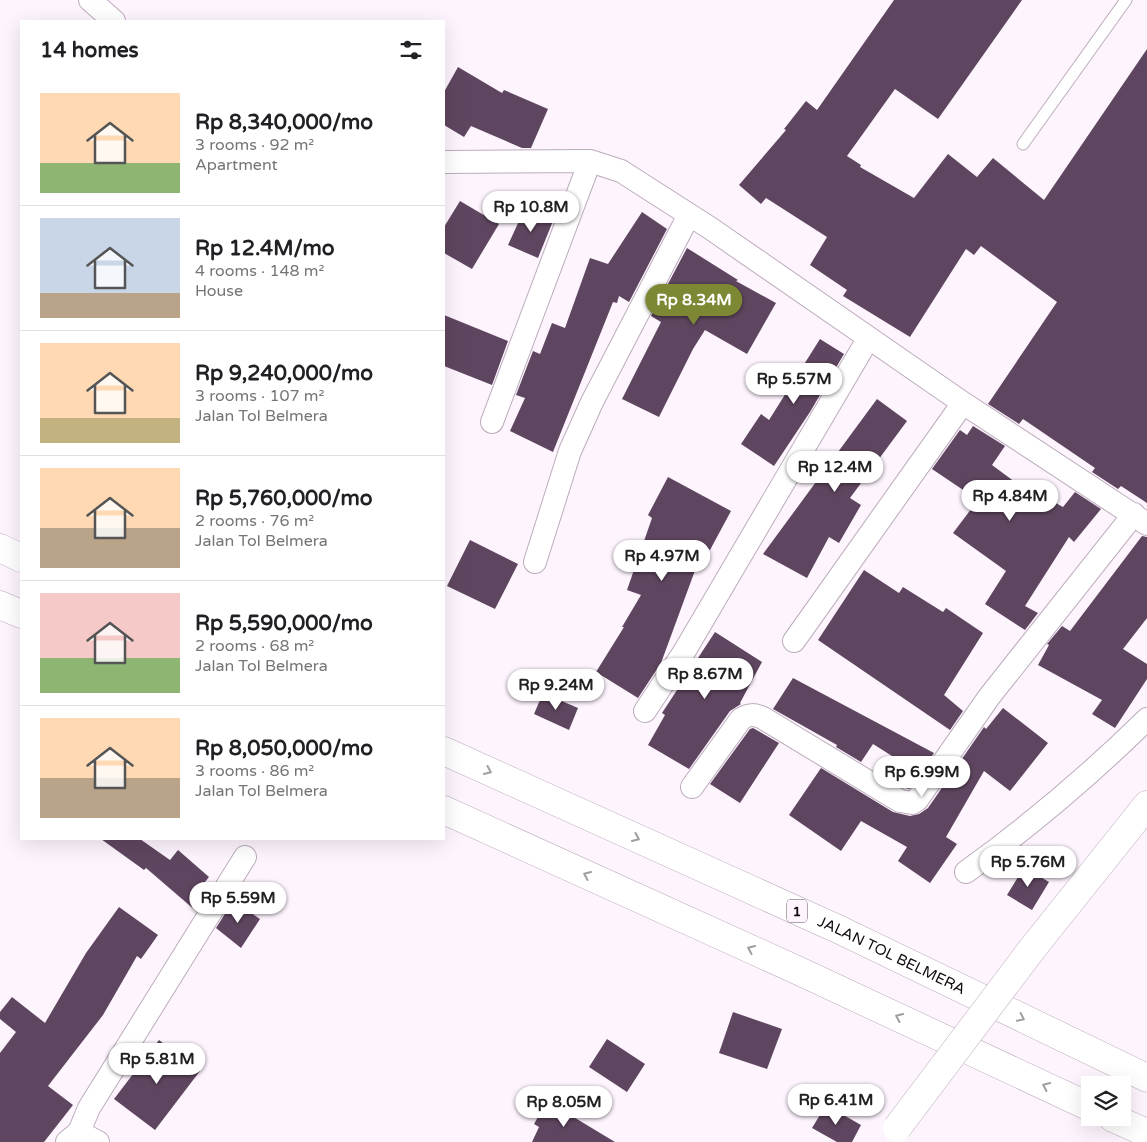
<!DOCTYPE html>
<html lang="en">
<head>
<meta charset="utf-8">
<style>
  :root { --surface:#fff; --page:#f2f2f2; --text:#202124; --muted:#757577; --line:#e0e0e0; --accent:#7e8733 }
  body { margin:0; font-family:"Varela Round",sans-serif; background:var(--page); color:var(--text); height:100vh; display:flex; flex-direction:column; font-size:19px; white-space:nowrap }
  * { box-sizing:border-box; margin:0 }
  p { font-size:16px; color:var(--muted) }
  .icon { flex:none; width:28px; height:28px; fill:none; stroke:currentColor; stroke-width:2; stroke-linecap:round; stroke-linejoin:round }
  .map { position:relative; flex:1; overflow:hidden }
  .sheet { position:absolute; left:20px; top:20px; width:425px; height:820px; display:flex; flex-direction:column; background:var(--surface); border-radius:0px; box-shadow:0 5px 20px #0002 }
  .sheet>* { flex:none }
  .controls { position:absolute; left:1081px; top:1076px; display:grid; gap:10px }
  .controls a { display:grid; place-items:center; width:50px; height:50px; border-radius:0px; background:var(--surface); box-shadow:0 5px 20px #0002; font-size:25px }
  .price { position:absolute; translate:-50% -42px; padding:0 11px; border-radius:18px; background:#fff; color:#222; font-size:16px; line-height:32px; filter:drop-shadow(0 1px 2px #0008) }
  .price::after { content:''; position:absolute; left:50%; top:30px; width:15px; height:11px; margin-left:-8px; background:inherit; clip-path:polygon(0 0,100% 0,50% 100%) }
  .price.active { background:var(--accent); color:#fff }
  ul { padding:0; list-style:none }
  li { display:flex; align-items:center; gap:15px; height:125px; padding:0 20px }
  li+li { border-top:1px solid var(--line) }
  li span { display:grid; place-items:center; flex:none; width:140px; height:100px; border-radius:0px; color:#555 }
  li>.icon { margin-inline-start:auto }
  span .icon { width:60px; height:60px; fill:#fffc; stroke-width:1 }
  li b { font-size:21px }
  h2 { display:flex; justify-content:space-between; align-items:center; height:60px; padding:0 20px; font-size:21px }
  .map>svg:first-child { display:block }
  .building { fill:#5f4660 }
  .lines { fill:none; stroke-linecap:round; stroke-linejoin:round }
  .service-casing { stroke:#bbacbc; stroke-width:13 }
  .minor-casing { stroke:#bbacbc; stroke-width:24 }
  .tertiary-casing { stroke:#bbacbc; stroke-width:29 }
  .motorway-casing { stroke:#bbacbc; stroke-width:29 }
  .service { stroke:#fff; stroke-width:11 }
  .minor { stroke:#fff; stroke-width:22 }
  .tertiary { stroke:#fff; stroke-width:28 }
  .motorway { stroke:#fff; stroke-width:28 }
  .tertiary-bridge-casing { stroke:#bbacbc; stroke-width:29; stroke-linecap:butt }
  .tertiary-bridge { stroke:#fff; stroke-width:28 }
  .oneway { stroke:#a09ea0 }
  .labels { text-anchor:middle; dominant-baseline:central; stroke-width:5; stroke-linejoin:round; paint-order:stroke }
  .shield { fill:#fef4fe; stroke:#595259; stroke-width:1 }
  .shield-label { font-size:14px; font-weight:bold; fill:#120c12 }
  .street-label { font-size:15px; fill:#120c12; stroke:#fef4fe }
</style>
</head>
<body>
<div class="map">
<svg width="1147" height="1142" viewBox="0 0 1147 1142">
  <rect width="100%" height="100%" fill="#fef4fe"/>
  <!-- building -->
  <path class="building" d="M894 0H1022L938 119 895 89 847 156 861 165 860 167 914 198 948 154 977 177 993 158 1044 200 1147 49V503L1121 486 1118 489 1092 472 1095 468 1023 419 1019 424 988 404 1057 302 981 246 974 255 966 249 910 337 843 296 847 290 810 265 827 237 766 198 761 204 739 185 786 130 784 129 806 101 817 110Z
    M458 67 502 93 504 90 548 109 531 148H522L471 126 464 137 444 125V92Z
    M460 201 499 224 472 269 444 253V227Z
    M525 208 553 221 538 258 508 245Z
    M642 212 667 229 629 302 619 296 617 303 613 302 553 452 510 431 525 398 516 395 533 351 540 354 552 323 565 328 590 258 608 264Z
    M687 248 738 280 736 281 776 303 747 354 705 330 693 349 659 417 622 399 661 322 651 316Z
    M444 315 508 341 492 385 444 366Z
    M820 339 844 354 810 412 774 466 741 444 761 414 769 420Z
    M877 399 907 421 850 498 861 505 839 543 829 537 807 578 763 554Z
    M973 426 1005 446 992 465 1030 493 1032 490 1063 507 1075 492 1101 509 1074 542 1069 537 1025 606 1038 613 1025 630 985 604 1006 571 953 533 978 500 932 469 960 430 967 435Z
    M668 477 731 511 710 550 704 546 661 663 638 698 596 672 624 627H622L641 595 627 590 652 518 648 515Z
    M1142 536 1147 537V618L1123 649 1147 664V679L1115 728 1092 714 1102 700 1038 665 1049 645 1047 644 1062 626 1070 631Z
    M470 540 518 564 495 609 447 586Z
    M864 570 899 593 903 587 943 612 946 608 983 633 944 695 963 711 950 730 818 640Z
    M715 632 762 662 740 703 741 704 730 711 689 769 648 745 665 715 662 713Z
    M793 678 934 753 909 789 901 786 911 768 873 744 861 762 836 747 837 745 773 709Z
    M543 693 578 708 569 730 534 714Z
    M1003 708 1048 743 1010 791 984 771 946 837 957 844 930 883 898 861 907 847 861 821 841 851 789 815 821 768 893 812 910 816 919 814 928 808 984 727 986 729Z
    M753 728 779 743 740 803 710 784 750 729Z
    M101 839H140L170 860 178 850 209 877 205 882 211 886 196 911 146 868 144 870Z
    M1024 867 1049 882 1032 910 1007 895Z
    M233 901 260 919 241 948 216 928Z
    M119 907 158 935 141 959 137 956 103 1015 48 1086 73 1105 44 1142H0V1053L16 1032 0 1019V1012L12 997 45 1023 86 953Z
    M733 1012 782 1029 767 1069 719 1053Z
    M607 1039 645 1064 627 1092 589 1067Z
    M159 1040 200 1071 155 1130 114 1099Z
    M547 1101 615 1142H532L539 1127 534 1124Z
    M826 1105 861 1125 852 1142H837L812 1128Z"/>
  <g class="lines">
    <defs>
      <path id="service" d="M1023 144 1126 0"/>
      <path id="minor" d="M90 0 114 21
        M444 162 590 161 621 171 710 228 963 403 1147 524
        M492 422 590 161
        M535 562 570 451 592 402 689 215
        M794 641 963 403
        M645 711 684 652 868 339
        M692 787 741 719C749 714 754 714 763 718L900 801 912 803 917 800 989 697 1134 514
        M966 872C1031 825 1090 775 1147 719
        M79 1132 89 1108 245 857
        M67 1142 79 1132 98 1142"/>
      <path id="tertiary" d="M1032 949 1147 805"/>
      <g id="motorway">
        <path d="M0 548 21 558"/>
        <path d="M0 605 21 614"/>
        <path id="s1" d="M444 751 840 930 1147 1078"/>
        <path d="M444 810 799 971 1090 1107"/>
        <path d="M1113 1118 1147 1133"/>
      </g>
    </defs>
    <!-- service casing -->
    <use href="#service" class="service-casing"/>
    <!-- minor casing -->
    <use href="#minor" class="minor-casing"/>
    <!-- tertiary casing -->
    <use href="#tertiary" class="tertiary-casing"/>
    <!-- motorway casing -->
    <use href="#motorway" class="motorway-casing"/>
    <!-- service -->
    <use href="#service" class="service"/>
    <!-- minor -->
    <use href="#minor" class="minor"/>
    <!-- tertiary -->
    <use href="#tertiary" class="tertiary"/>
    <!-- motorway -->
    <use href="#motorway" class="motorway"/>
    <defs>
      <path id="tertiary-bridge" d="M897 1128 1032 949"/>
    </defs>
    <!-- tertiary-bridge casing -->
    <use href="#tertiary-bridge" class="tertiary-bridge-casing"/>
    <!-- tertiary-bridge -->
    <use href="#tertiary-bridge" class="tertiary-bridge"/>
  </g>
  <!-- one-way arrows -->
  <defs><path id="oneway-chevron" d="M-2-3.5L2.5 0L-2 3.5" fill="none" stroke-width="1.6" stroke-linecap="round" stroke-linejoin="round" transform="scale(1.25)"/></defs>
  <g class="oneway">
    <use href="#oneway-chevron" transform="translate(488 771) rotate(24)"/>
    <use href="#oneway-chevron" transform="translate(636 838) rotate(24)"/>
    <use href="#oneway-chevron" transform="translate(587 875) rotate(-156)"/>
    <use href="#oneway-chevron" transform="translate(751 949) rotate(-156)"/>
    <use href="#oneway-chevron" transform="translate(899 1017) rotate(-155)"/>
    <use href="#oneway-chevron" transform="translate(1021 1018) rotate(26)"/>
    <use href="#oneway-chevron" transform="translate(1046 1086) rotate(-155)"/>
  </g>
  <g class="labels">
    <!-- shield labels -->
    <rect class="shield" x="787" y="899.5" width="20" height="23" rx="4"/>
    <g class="shield-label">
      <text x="797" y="911">1</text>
    </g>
    <!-- street labels -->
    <g class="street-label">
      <text stroke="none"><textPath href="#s1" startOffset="492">JALAN TOL BELMERA</textPath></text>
    </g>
  </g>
</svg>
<div class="controls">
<a><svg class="icon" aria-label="layers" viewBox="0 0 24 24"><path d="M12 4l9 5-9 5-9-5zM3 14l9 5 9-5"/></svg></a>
</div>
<b class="price" style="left:531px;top:233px">Rp 10.8M</b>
<b class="price active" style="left:694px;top:326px">Rp 8.34M</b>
<b class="price" style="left:794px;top:405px">Rp 5.57M</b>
<b class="price" style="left:835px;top:493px">Rp 12.4M</b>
<b class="price" style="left:1010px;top:522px">Rp 4.84M</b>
<b class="price" style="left:662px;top:582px">Rp 4.97M</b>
<b class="price" style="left:705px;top:700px">Rp 8.67M</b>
<b class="price" style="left:556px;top:711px">Rp 9.24M</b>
<b class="price" style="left:922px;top:798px">Rp 6.99M</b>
<b class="price" style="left:1028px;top:888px">Rp 5.76M</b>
<b class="price" style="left:238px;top:924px">Rp 5.59M</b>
<b class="price" style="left:157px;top:1085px">Rp 5.81M</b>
<b class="price" style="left:836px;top:1126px">Rp 6.41M</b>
<b class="price" style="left:564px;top:1128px">Rp 8.05M</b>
<section class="sheet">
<h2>14 homes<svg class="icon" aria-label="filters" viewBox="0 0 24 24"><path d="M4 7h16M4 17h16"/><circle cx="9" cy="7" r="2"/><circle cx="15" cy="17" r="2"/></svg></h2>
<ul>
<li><span style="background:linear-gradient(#ffd9b3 70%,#8fb573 0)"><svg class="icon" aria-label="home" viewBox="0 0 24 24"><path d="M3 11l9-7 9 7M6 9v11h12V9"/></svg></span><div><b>Rp 8,340,000/mo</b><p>3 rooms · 92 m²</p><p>Apartment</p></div></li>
<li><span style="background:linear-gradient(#c9d6e8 75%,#b9a48a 0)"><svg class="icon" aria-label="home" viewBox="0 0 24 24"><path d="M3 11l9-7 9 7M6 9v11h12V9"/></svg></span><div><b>Rp 12.4M/mo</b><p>4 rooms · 148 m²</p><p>House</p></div></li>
<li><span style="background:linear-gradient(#ffd9b3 75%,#c2b280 0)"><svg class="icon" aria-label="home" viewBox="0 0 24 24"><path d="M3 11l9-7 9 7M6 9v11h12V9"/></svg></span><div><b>Rp 9,240,000/mo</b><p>3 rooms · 107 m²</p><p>Jalan Tol Belmera</p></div></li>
<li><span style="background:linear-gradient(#ffd9b3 60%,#b9a48a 0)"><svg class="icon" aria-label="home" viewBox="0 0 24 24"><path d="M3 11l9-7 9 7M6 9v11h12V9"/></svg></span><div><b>Rp 5,760,000/mo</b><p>2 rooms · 76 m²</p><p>Jalan Tol Belmera</p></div></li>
<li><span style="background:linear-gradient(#f6c9c9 65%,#8fb573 0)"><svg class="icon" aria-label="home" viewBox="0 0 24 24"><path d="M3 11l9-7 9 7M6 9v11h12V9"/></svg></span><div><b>Rp 5,590,000/mo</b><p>2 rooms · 68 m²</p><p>Jalan Tol Belmera</p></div></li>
<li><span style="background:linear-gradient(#ffd9b3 60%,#b9a48a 0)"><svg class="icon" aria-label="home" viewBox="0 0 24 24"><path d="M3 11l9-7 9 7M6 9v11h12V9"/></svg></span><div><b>Rp 8,050,000/mo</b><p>3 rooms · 86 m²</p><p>Jalan Tol Belmera</p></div></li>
</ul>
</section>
</div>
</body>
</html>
